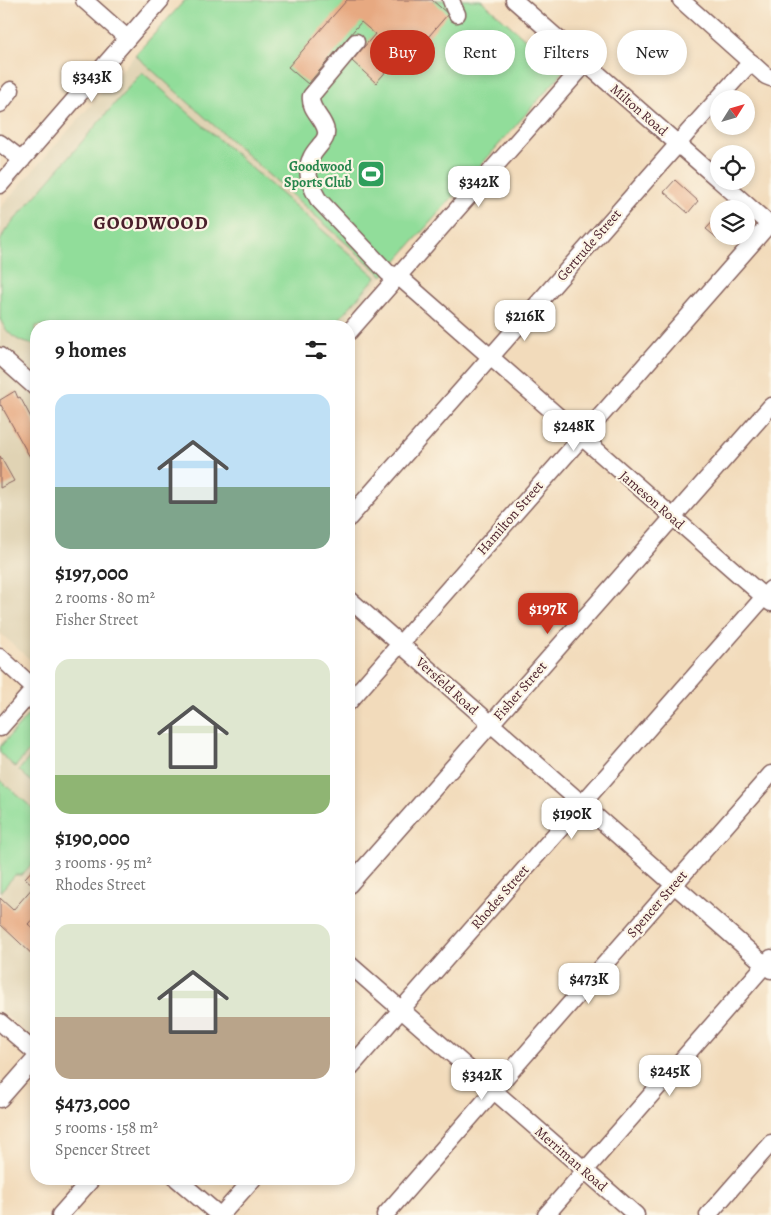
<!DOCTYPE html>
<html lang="en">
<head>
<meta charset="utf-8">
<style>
  :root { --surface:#fff; --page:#f2f2f2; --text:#222; --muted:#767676; --accent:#c8321e }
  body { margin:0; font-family:Alegreya,serif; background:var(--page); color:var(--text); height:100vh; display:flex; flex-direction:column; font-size:19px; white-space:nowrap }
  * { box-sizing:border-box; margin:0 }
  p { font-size:16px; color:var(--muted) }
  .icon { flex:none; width:28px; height:28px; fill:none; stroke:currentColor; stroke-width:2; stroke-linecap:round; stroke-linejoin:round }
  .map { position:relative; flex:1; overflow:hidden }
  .sheet { position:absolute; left:30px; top:320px; width:325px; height:865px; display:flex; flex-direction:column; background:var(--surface); border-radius:20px; box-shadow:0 2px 8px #0003 }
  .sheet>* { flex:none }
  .top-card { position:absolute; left:370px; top:30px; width:325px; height:45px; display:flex; gap:10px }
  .needle { width:32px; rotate:53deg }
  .buttons { position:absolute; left:710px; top:90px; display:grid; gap:10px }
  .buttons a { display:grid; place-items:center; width:45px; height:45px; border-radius:50%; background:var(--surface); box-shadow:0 2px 8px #0003; font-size:25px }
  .price { position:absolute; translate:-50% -42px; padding:0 11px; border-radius:10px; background:#fff; color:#222; font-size:16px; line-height:32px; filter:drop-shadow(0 1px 2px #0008) }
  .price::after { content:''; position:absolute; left:50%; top:30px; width:15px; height:11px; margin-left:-8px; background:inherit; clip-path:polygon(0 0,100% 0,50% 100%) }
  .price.active { background:var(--accent); color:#fff }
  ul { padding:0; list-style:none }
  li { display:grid; align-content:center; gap:10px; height:265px; padding:0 25px }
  li span { display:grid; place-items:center; height:155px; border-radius:15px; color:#555 }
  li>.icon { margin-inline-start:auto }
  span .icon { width:90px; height:90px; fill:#fffc; stroke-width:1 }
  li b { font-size:21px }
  h2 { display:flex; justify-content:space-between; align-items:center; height:60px; padding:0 25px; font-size:21px }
  .chip { padding:0 18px; border-radius:22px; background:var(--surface); box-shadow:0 2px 8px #0003; font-size:18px; line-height:45px }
  .chip.active { background:var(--accent); color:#fff }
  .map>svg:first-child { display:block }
  .built { fill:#e0d3b4 }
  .green { fill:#91dd9a; stroke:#6e7e62 }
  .building { fill:#e7a981 }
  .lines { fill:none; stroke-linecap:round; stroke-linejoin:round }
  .minor-casing { stroke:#85615d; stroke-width:19 }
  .minor { stroke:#fff; stroke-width:16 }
  .labels { text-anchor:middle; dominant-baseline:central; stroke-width:4.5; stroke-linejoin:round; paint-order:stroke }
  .street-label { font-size:14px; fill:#4a1f2b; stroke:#fcf5e5 }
  .leisure-label { font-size:14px; font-weight:bold; fill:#27864d; stroke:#fcf5e5; text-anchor:end }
  .district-label { font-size:19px; font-weight:bold; letter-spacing:1px; fill:#4a1f2b; stroke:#fcf5e5 }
</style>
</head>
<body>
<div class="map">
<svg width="771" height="1215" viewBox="0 0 771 1215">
  <rect width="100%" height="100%" fill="#fcf5e5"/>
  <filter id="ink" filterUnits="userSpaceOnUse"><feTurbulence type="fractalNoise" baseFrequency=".02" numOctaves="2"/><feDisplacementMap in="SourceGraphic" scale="10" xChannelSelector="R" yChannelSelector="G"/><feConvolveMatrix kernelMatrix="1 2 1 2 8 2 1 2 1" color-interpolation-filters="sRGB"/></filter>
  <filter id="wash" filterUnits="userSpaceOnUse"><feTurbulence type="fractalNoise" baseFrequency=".0096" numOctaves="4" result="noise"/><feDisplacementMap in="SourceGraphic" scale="20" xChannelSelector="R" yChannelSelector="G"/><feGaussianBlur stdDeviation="1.12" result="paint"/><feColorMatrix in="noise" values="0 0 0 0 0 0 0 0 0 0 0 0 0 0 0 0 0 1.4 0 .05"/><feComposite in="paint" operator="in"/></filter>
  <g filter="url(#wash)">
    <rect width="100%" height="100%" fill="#f2dbbb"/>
    <!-- built -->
    <path class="built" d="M135 55 383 276 339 326H36V664H35L0 633V208Z
      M31 709 36 714V1042L0 1010V744Z"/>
    <!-- green -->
    <path class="green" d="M185 0H481L563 72 383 276 135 55Z
      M142 72 376 277 333 326H36V345C18 342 8 336 0 319V242L5 231Z
      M29 714 36 720V743L15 767 0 753V747Z
      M36 750V786L19 770Z
      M0 780 36 811V859L22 875H15L0 892Z"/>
    <g id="blocks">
      <!-- building -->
      <path class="building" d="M347 0H432L448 14 417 50 410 44 376 83 352 61 375 34 361 22 308 84 288 67Z
        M675 180 698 201 688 213 664 192Z
        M718 216 719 217V236H729L723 243 706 229Z
        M15 391 18 398 20 397 36 427V456L31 459 1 405 0 406V400Z
        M0 456 14 481 0 488Z
        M35 867 36 868V915L28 924 36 931V958L0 924V898L13 910 34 886 25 878Z"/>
    </g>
  </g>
  <g filter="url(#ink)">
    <use href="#blocks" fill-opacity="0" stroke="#85615d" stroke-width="1"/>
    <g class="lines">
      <defs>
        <path id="minor" d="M84 0 127 38
          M451 0 454 8 457 14
          M514 0 719 180
          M681 0 766 76 771 78
          M356 42 311 96C309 110 324 118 326 131 327 137 324 141 320 145 317 149 313 153 311 158 304 171 311 187 318 199L388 273 398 276 771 603
          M0 104 11 90
          M0 143 22 160
          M720 181 771 226
          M0 185 161 0
          M349 332 586 63
          M0 356 36 388
          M349 518 678 144 688 132 751 62
          M349 599 771 970
          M0 657 36 690
          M349 702 771 222
          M0 728 36 687
          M349 885 771 406
          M349 964 636 1215
          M0 1022 36 1053
          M349 1069 771 589
          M0 1099 36 1058
          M177 1179 219 1215
          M60 1215 92 1179
          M221 1215 253 1179
          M385 1215 771 774
          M546 1215 771 958
          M708 1215 771 1143"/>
      </defs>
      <!-- minor casing -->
      <use href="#minor" class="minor-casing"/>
      <!-- minor -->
      <use href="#minor" class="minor"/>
    </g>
  </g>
  <!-- icons -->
  <defs>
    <symbol id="stadium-square" viewBox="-11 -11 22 22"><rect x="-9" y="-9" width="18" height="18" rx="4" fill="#2e9e5b" stroke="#fcf5e5"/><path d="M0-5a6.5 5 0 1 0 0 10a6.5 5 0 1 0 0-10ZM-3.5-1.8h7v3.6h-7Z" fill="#fff"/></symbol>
  </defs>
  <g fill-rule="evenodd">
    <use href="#stadium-square" x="355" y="158" width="32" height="32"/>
  </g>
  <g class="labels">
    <!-- street labels -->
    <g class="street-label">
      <text transform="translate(639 110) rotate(41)">Milton Road</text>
      <text transform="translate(589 245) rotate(-49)">Gertrude Street</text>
      <text transform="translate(652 500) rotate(41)">Jameson Road</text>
      <text transform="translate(510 518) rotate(-49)">Hamilton Street</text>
      <text transform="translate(447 686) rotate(42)">Versfeld Road</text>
      <text transform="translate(520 691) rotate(-49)">Fisher Street</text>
      <text transform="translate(500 897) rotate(-49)">Rhodes Street</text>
      <text transform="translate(657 904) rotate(-49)">Spencer Street</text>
      <text transform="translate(571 1159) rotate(41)">Merriman Road</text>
    </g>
    <!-- leisure labels -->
    <g class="leisure-label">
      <text x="352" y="166">Goodwood<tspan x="352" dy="16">Sports Club</tspan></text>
    </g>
    <!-- district labels -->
    <g class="district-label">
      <text x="151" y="223">GOODWOOD</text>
    </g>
  </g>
</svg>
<div class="buttons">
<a><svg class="needle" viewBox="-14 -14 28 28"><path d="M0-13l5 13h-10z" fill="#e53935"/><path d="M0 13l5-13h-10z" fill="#767676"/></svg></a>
<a><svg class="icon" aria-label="locate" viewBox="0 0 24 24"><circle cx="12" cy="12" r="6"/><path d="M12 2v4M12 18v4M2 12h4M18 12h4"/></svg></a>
<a><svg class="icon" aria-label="layers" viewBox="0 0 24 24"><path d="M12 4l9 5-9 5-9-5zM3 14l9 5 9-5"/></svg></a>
</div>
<b class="price" style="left:92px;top:103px">$343K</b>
<b class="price" style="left:479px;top:208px">$342K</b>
<b class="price" style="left:525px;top:342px">$216K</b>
<b class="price" style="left:574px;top:452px">$248K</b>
<b class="price active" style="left:548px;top:635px">$197K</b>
<b class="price" style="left:572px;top:840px">$190K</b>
<b class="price" style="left:589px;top:1005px">$473K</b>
<b class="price" style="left:670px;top:1097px">$245K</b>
<b class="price" style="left:482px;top:1101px">$342K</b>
<div class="top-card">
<a class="chip active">Buy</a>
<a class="chip">Rent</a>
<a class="chip">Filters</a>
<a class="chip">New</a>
</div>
<section class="sheet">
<h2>9 homes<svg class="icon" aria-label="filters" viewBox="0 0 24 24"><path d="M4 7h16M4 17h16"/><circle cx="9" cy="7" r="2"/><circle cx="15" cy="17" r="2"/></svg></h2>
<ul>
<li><span style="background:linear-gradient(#bfe0f5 60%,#7fa58c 0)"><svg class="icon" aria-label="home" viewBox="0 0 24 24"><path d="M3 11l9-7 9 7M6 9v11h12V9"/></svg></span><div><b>$197,000</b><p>2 rooms · 80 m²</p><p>Fisher Street</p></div></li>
<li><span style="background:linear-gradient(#dfe7d0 75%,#8fb573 0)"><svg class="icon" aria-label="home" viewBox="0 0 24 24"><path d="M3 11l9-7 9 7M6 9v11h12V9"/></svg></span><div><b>$190,000</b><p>3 rooms · 95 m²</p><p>Rhodes Street</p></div></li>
<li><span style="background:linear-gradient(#dfe7d0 60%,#b9a48a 0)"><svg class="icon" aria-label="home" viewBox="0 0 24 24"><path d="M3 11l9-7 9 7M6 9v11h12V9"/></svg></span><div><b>$473,000</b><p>5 rooms · 158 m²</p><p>Spencer Street</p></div></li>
</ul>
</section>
</div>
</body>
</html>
